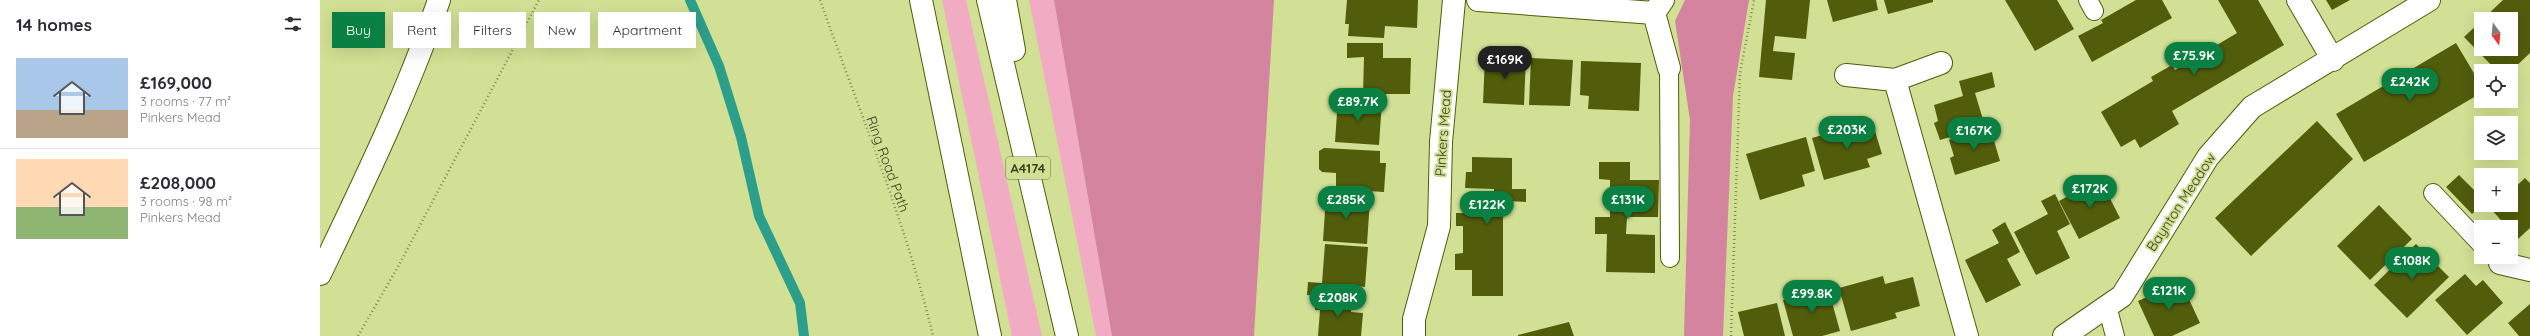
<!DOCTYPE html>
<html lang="en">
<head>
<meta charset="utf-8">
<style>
  :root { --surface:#fff; --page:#f7f7f7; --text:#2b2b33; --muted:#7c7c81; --line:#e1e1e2; --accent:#0b8043 }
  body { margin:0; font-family:Quicksand,sans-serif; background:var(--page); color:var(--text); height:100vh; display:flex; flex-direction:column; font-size:15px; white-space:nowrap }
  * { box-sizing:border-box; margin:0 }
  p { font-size:13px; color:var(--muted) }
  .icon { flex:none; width:22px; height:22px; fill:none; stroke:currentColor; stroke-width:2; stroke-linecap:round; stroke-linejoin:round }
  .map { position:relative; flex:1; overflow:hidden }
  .side { display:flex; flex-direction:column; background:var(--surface); width:320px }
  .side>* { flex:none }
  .guide { position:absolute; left:12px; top:12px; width:380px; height:36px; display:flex; gap:8px }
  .needle { width:26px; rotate:165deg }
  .fabs { position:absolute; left:2154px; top:12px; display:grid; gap:8px }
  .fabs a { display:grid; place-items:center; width:44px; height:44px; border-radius:0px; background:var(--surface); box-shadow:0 4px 16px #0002; font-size:20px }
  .price { position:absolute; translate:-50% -34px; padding:0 9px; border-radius:14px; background:var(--accent); color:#fff; font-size:13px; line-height:26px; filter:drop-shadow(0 1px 2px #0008) }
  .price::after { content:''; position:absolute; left:50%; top:24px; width:12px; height:9px; margin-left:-6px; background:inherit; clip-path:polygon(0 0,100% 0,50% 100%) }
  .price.selected { background:#222; color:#fff }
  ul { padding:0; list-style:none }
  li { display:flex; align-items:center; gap:12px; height:100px; padding:0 16px }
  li+li { border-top:1px solid var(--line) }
  li span { display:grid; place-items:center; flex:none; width:112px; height:80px; border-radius:0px; color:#555 }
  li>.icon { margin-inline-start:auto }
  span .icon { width:48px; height:48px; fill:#fffc; stroke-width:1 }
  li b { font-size:17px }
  h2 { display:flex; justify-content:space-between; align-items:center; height:48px; padding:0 16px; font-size:17px }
  .pill { padding:0 14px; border-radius:0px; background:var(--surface); box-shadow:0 4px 16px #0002; font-size:14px; line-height:36px }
  .pill.selected { background:var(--accent); color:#fff }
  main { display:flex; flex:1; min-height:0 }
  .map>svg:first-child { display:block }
  .green { fill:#f1acc3 }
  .forest { fill:#d584a0 }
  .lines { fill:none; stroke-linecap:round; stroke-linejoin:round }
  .stream { stroke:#2c9f8a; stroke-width:10 }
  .building { fill:#525d0b }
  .lane-casing { stroke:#525c0a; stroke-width:20 }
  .street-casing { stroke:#525c0a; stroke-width:24 }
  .highway-casing { stroke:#525c0a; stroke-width:24 }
  .path { stroke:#7f8855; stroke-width:2.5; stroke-dasharray:1 3; stroke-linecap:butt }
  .lane { stroke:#fff; stroke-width:18 }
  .street { stroke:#fff; stroke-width:22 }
  .highway { stroke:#fff; stroke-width:22 }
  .labels { text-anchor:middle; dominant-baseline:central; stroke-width:4; stroke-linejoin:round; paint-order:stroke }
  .shield { fill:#d1e094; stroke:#687044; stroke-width:1 }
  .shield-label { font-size:13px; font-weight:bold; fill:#3b4021 }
  .street-label { font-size:14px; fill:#3b4021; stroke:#d1e094 }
</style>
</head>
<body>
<main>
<section class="side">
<h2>14 homes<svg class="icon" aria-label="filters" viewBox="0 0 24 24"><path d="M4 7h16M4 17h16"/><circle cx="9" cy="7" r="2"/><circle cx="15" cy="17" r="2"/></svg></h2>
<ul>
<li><span style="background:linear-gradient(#a9c7e8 65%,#b9a48a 0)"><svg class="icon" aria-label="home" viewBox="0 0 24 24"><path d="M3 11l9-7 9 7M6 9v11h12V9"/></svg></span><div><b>£169,000</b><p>3 rooms · 77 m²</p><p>Pinkers Mead</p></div></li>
<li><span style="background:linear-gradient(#ffd9b3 60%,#8fb573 0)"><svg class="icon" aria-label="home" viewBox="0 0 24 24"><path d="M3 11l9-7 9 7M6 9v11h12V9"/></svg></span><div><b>£208,000</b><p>3 rooms · 98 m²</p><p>Pinkers Mead</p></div></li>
</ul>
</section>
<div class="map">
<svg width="2210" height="336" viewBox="0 0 2210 336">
  <rect width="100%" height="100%" fill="#d1e094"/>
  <!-- green -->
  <path class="green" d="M622 0H646L722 336H692Z
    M709 0H734L792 336H776Z"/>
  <!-- forest -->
  <path class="forest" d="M734 0H954L934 336H792Z
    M1365 0H1429L1413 96 1403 336H1364L1370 120 1355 21Z"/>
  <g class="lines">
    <!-- stream -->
    <path class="stream" d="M370 0 399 66 421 137 439 216 480 303 484 336"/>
  </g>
  <!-- building -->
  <path class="building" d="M1027 0H1098L1097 28 1065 26 1064 38 1028 36 1029 24H1025Z
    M1446 0H1490L1486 39 1455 36 1453 51 1475 53 1472 80 1439 77Z
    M1507 0H1556L1558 10 1513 22Z
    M1564 0H1613V2L1568 14Z
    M1685 0H1737L1754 29 1715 51Z
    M1816 0H1842L1852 18 1772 62 1758 36 1783 23 1781 20Z
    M1898 0H1938L1964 45 1852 111 1859 124 1820 148 1815 139 1801 147 1781 112 1833 81 1831 77 1852 65 1855 70 1917 33Z
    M2006 0H2030L2012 10Z
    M2183 0H2210V53L2191 71H2177L2144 37 2161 21V49H2191V19H2163Z
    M1027 43H1063V58H1091L1090 94H1043L1044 57 1027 58Z
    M2136 43 2161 85V93L2044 162 2016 114Z
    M1165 56 1206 57 1204 105 1163 103Z
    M1211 58 1253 60 1250 106 1209 105Z
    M1261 61 1321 63 1319 111 1268 109 1269 96 1260 95Z
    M1672 72 1675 87 1655 93 1665 126 1620 140 1614 123 1618 121 1614 105 1643 96 1639 81Z
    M1018 98 1062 101 1059 145 1015 142Z
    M1552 121 1562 154 1547 159 1550 167 1504 180 1492 138Z
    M1997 121 2033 159 1931 256 1895 218Z
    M1670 127 1680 161 1635 175 1630 158 1634 156 1629 140Z
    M1486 137 1495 171 1482 175 1485 186 1440 200 1426 154Z
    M1004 148 1060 151V163H1066L1064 192 1016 189V173L1002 172 999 169V151Z
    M1152 157 1192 158V189H1206V202L1189 201V213H1183V296H1152V270H1135V254L1143 253V226H1136V213H1155V201H1174V189L1145 188 1146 172H1152Z
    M1279 162H1310V180H1339L1338 217H1307L1306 234 1335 235V273L1286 272 1287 234H1275V217H1290V180L1279 179Z
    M2139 175 2161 197V206L2152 214 2126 187Z
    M2205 178 2210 183V228L2198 239 2191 231V227H2187L2171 209 2176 205H2191V191Z
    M1780 179 1800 218 1759 239 1739 201Z
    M1735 194 1750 224 1737 231 1750 258 1716 275 1694 232 1728 214 1721 201Z
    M1006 196 1050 200 1047 244 1003 241Z
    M2059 205 2092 239 2050 280 2017 246Z
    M1685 222 1700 252 1687 259 1701 285 1666 303 1645 260 1679 243 1672 230Z
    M1005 244 1048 247 1045 287 1022 284V297L987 295 988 282 1002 283Z
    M2096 244 2129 277 2087 318 2054 285Z
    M2145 274 2156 286 2163 280 2183 303 2147 335 2115 300Z
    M1563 276 1565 284 1593 277 1600 306 1575 313 1577 318 1531 331 1519 288Z
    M1861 282 1880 323 1852 336H1834L1818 301Z
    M1508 288 1520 331 1502 336H1473L1463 300Z
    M995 298 1032 301 1031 312 1043 313 1041 336H998L1000 310H995Z
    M1457 303 1465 336H1424L1418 312Z
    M2210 304V336H2199L2188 323Z
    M1249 322 1254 336H1198V335Z"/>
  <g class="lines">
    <defs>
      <path id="lane" d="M1768 0 1774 11
        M1349 68 1350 258
        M2113 193 2161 244
        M1787 306 1795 336"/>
      <path id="street" d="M1158 0 1334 13 1343 0
        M1978 0 2013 60
        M1334 13 1349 68
        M1526 75 1575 80 1621 63
        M1575 80 1647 336
        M2180 263 2210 270
        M0 274C43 184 87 94 119 0
        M1094 336V319L1119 226 1121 142 1134 0
        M1744 336 1802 296 1888 157 1932 107 2109 0"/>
      <path id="highway" d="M601 0 670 336
        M668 0 747 336
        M685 0 694 50"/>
    </defs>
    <!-- lane casing -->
    <use href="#lane" class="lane-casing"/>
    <!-- street casing -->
    <use href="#street" class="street-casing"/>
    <!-- highway casing -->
    <use href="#highway" class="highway-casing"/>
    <!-- path -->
    <path class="path" d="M500 0C539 110 586 223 613 336
      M38 336 79 265 219 0
      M1411 336 1420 73 1434 0"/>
    <!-- lane -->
    <use href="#lane" class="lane"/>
    <!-- street -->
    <use href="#street" class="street"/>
    <!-- highway -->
    <use href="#highway" class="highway"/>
  </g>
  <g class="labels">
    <!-- shield labels -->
    <rect class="shield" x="686" y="157" width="44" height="22" rx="3"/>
    <g class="shield-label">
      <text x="708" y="168">A4174</text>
    </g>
    <!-- street labels -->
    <g class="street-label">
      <text transform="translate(1123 133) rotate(-86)">Pinkers Mead</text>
      <text transform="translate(568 164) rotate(70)">Ring Road Path</text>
      <text transform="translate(1861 202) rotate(-57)">Baynton Meadow</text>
    </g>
  </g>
</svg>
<div class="fabs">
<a><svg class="needle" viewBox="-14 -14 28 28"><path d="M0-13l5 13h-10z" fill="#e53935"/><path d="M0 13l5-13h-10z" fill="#7c7c81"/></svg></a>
<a><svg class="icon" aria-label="locate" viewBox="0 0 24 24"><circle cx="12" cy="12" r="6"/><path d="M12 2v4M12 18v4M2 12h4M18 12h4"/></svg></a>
<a><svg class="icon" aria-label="layers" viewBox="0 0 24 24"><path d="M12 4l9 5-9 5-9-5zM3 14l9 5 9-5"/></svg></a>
<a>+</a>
<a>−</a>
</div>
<b class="price" style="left:1874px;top:76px">£75.9K</b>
<b class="price selected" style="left:1185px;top:80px">£169K</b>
<b class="price" style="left:2090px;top:102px">£242K</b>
<b class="price" style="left:1038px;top:122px">£89.7K</b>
<b class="price" style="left:1527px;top:150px">£203K</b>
<b class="price" style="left:1654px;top:151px">£167K</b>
<b class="price" style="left:1770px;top:209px">£172K</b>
<b class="price" style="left:1026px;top:220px">£285K</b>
<b class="price" style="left:1308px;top:220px">£131K</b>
<b class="price" style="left:1167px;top:225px">£122K</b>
<b class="price" style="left:2092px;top:281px">£108K</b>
<b class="price" style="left:1849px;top:311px">£121K</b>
<b class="price" style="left:1492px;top:314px">£99.8K</b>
<b class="price" style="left:1018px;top:318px">£208K</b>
<div class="guide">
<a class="pill selected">Buy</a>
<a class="pill">Rent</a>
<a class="pill">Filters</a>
<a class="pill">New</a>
<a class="pill">Apartment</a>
</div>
</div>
</main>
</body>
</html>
